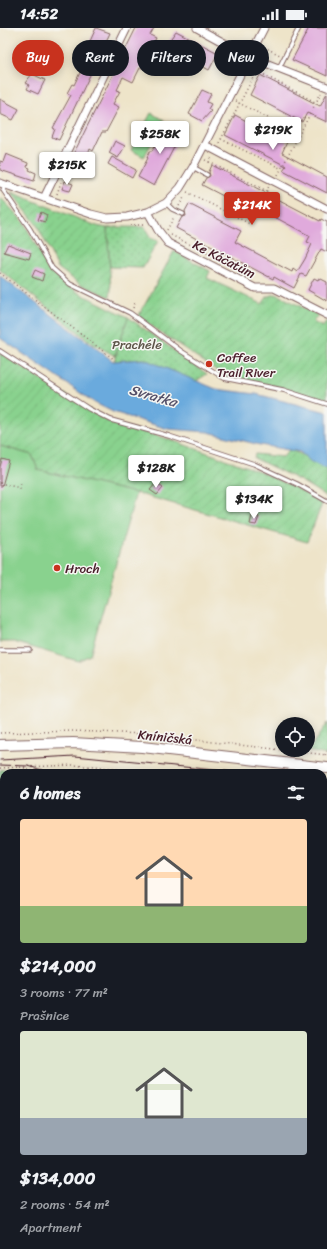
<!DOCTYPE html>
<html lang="en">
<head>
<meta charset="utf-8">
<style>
  :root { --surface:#171b24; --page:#20242c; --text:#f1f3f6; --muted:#9ea1a6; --accent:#c8321e }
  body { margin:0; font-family:Sriracha,sans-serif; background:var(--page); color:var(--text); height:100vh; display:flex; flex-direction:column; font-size:15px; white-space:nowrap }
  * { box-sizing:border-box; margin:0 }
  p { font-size:13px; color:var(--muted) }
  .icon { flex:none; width:22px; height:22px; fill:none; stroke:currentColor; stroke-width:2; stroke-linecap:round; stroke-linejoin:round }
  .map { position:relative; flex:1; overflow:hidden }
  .sheet { position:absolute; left:0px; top:741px; width:327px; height:480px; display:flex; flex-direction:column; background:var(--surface); border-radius:12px 12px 0 0; box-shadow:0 2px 10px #0003 }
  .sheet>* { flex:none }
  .hud { position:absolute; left:12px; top:12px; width:303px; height:36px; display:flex; gap:8px }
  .tools { position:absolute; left:275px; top:689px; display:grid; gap:8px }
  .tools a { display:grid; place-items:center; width:40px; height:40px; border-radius:50%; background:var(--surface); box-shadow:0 2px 10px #0003; font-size:20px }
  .price { position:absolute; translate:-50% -34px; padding:0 9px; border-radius:4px; background:#fff; color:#222; font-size:13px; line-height:26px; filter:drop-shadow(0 1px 2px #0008) }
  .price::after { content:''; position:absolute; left:50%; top:24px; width:12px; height:9px; margin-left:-6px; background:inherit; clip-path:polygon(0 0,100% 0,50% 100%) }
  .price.active { background:var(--accent); color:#fff }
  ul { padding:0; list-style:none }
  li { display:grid; align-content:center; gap:8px; height:212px; padding:0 20px }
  li span { display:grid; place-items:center; height:124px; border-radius:4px; color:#555 }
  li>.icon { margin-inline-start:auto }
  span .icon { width:72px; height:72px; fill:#fffc; stroke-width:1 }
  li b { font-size:17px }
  h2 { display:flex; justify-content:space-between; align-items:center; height:48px; padding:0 20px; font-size:17px }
  .pill { padding:0 14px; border-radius:18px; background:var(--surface); box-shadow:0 2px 10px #0003; font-size:14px; line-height:36px }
  .pill.active { background:var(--accent); color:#fff }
  .status { display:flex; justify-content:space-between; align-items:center; height:28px; padding:0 20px; background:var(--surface); direction:ltr }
  .status svg { height:11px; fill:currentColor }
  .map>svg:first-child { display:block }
  .built { fill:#ded5f5 }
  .industrial { fill:url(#industrial-furrows) }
  .grass { fill:url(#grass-tufts); stroke:#6a785c }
  .park { fill:url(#park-dots); stroke:#6a785c }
  .garden { fill:url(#garden-furrows); stroke:#6a785c }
  .pitch { fill:#89d28e; stroke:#6a785c }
  .water { fill:#6aaadd; stroke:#5a6484 }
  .building { fill:#e0aadc }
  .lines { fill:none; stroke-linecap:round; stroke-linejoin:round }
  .service-casing { stroke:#836462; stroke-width:5.5 }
  .minor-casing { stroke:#836462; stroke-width:9 }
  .tertiary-casing { stroke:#836462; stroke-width:10 }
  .secondary-casing { stroke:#836462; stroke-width:12 }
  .path { stroke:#836462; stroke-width:1.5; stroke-dasharray:1 3; stroke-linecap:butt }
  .service { stroke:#fff; stroke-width:3.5 }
  .minor { stroke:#fff; stroke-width:7 }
  .tertiary { stroke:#fff; stroke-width:8 }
  .secondary { stroke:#fff; stroke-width:10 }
  .tram { stroke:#4a1f2b; stroke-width:1 }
  .poi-dot { fill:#c8321e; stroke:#f6f6f2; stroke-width:1.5 }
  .labels { text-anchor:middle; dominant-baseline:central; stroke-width:3; stroke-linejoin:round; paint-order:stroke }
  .street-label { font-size:13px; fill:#4a1f2b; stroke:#f6f6f2 }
  .park-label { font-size:13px; fill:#5d5549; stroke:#f6f6f2 }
  .poi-label { font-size:13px; fill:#4a1f2b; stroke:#f6f6f2; text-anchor:start }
  .water-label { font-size:14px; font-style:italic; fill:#555069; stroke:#f6f6f2 }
</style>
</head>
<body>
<div class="status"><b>14:52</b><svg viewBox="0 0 49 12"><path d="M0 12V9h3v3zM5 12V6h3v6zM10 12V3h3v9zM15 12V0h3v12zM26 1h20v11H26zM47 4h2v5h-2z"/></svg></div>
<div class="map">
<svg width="327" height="1221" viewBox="0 0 327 1221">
  <defs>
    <pattern id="industrial-furrows" width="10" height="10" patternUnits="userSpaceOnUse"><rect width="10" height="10" fill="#c3c1db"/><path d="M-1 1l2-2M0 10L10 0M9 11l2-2" fill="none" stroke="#a9a5bc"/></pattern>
    <pattern id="grass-tufts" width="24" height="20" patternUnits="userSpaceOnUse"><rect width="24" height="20" fill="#89d28e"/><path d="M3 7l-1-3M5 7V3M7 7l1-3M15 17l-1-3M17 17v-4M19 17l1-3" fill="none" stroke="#78b47b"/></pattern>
    <pattern id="park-dots" width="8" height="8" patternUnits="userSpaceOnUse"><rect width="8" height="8" fill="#89d28e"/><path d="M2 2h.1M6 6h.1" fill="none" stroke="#78b47b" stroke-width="1.8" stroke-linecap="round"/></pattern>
    <pattern id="garden-furrows" width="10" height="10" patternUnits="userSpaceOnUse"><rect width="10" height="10" fill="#89d28e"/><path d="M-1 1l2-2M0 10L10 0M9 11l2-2" fill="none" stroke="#78b47b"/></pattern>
  </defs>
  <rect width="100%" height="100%" fill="#f6f6f2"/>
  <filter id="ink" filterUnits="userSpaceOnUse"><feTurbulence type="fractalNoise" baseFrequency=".025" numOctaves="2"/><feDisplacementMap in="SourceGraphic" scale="8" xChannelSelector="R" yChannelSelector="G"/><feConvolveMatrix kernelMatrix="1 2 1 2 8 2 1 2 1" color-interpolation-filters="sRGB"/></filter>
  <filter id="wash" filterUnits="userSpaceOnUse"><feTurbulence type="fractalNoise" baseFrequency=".012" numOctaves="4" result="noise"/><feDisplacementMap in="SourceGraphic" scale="16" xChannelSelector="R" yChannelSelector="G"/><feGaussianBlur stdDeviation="0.9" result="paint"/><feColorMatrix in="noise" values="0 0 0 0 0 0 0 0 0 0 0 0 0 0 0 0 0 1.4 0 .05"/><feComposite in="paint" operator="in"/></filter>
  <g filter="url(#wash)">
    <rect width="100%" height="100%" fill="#eee4c9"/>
    <!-- built -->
    <path class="built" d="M0 1056 4 1062V1118L0 1120Z"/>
    <!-- industrial -->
    <path class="industrial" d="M4 780V860L0 855V781Z"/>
    <!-- grass -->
    <path class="grass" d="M26 740 47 745H4V773L0 775V742Z
      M0 898 4 904V930L0 924Z
      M4 1042V1062L0 1056V1045Z"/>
    <!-- park -->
    <path class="park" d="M117 199H145L150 210 158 213 143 240 110 239 107 200Z
      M128 289 207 346 196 353 144 331 114 333Z
      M327 695V727L308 723Z"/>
    <!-- garden -->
    <path class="garden" d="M11 164 97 198 107 200 111 261 110 269 80 256 58 240 37 197Z
      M0 169 23 193 49 242 79 265 128 289 115 328 92 315 0 242Z
      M174 223 210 243 207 250 262 276 268 268 276 266 318 287 313 294 323 299 327 292V374L284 360 225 348 138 289Z
      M0 325 109 394 168 411 259 443 298 461 322 476 307 514 136 465 38 442 32 427 0 418Z
      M289 422C303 425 314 435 327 441V469L301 453 254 430 255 426 283 429Z
      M323 1062H327V1127L323 1130Z"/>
    <!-- pitch -->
    <path class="pitch" d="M151 85 164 92 144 129 131 122Z
      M0 418 32 427 38 442 136 465 90 627 78 633 14 614H0Z"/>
    <!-- water -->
    <path class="water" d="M0 248 113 333 144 331 216 361 256 366 327 384V441L311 434 300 424 260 417 208 404 168 401 113 384 95 375 0 310Z"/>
    <g id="blocks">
      <!-- building -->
      <path class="building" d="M96 0 110 5 59 112 52 109 55 101 53 100 71 67 67 65 72 56 74 57 90 24 86 22Z
        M136 0H154L150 7 156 10 152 18 148 16 141 30 147 33 144 40H140L133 54 123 49 117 62 120 63 113 76 119 79 116 85 106 104H102L93 123 90 121 87 128 85 127 79 137 70 133Z
        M309 0H327V48L292 32Z
        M176 3 218 25 209 42 200 37 203 31 200 28 169 13Z
        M32 46 45 52 38 66 27 61 29 57 25 55Z
        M260 47 320 78 327 65V94L307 85 302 94 250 67Z
        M202 62 211 66 207 74 211 76 208 81 211 83 202 93 189 86Z
        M0 71 19 81 13 92 0 86Z
        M235 87 287 114 282 125 327 149V165L283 142 286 138 225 107Z
        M167 96 182 104 154 158 138 149 148 130 147 129 150 123H152Z
        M115 113 125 118 118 130 109 125Z
        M6 126 28 135 27 139 30 140 29 142 36 145 34 153 0 142V133L3 134Z
        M112 129 136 142 132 150 108 136Z
        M212 137 320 193 321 191 327 194V224L321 221 306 248 301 246 294 260 274 249 273 251 176 200 182 189 186 188 185 183 189 176 241 203 235 214 292 244 293 241 297 244 305 231 312 216 307 214 310 208 256 179 254 184 202 157 206 150 210 148 209 144Z
        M65 153 73 156 70 163 62 161Z
        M41 184 47 187 45 194 38 192Z
        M8 216 31 225 29 231 4 224Z
        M35 242 44 246 42 253 32 249Z
        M314 250 318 252 319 250 327 254V273L308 262Z
        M2 431 9 433 2 458H0V439Z
        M156 455 163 460 157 467 150 462Z
        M252 487 259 489 256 497 250 496Z"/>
    </g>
  </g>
  <g filter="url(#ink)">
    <use href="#blocks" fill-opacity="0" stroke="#836462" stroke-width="1"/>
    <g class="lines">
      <defs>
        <path id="service" d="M279 40 299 0
          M193 139 207 147
          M5 157 3 162 30 201 52 240 70 256 130 285 181 323 224 350 283 362 327 376
          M166 175 172 181 183 186
          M0 323 89 381 111 392 169 408 254 436 297 456 327 473
          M0 622H30
          M0 940 4 945
          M0 1015 4 1012
          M0 1018 4 1023"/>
        <path id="minor" d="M197 0 250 29 327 59
          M205 117 327 181
          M0 155 91 186 107 190 127 189 148 184 166 175 180 160 193 139 264 0
          M44 170 127 0
          M148 184 158 202 168 215 255 260H274L327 287
          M323 846 327 848
          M323 1057H327
          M0 1141H4
          M116 1217 118 1221"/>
        <path id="tertiary" d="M0 873 4 879
          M323 1197 327 1193
          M263 1217 265 1221
          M300 1221 303 1217"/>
        <path id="secondary" d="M0 717 73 715 142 719 327 740"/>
      </defs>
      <!-- service casing -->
      <use href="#service" class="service-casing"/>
      <!-- minor casing -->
      <use href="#minor" class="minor-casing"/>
      <!-- tertiary casing -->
      <use href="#tertiary" class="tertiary-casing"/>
      <!-- secondary casing -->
      <use href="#secondary" class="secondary-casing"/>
      <!-- path -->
      <path class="path" d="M264 19 280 27
        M257 43 315 74
        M235 73 299 106
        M221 111 280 140
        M219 115 258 40
        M205 132 209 134 212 129
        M209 134 267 163 269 158
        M278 147 321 65
        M187 164 250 196
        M57 166 61 154
        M179 178 185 168
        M130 197H146
        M167 202 174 189
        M171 207 232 238 231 239
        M0 245 115 332
        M133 280 135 275
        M0 455 20 460 21 454
        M0 705 73 703 143 706 327 727
        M325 727 327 723
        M0 740 74 737 148 745
        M24 740 38 745
        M323 764 327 765
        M0 777 4 776
        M323 836 327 838
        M323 858 327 857
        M0 895 4 901
        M0 966 4 964
        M0 1002 4 999
        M0 1043 4 1041
        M323 1184 327 1180
        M323 1211 327 1207
        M249 1217 251 1221
        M275 1217 279 1220 286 1217
        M312 1221 316 1217"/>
      <!-- service -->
      <use href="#service" class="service"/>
      <!-- minor -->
      <use href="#minor" class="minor"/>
      <!-- tertiary -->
      <use href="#tertiary" class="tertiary"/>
      <!-- secondary -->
      <use href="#secondary" class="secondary"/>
      <!-- tram -->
      <path class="tram" d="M0 732 75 728 244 745
        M0 737 28 738 53 745
        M323 754H327
        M323 846 327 848"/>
    </g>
  </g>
  <!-- markers -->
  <g class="poi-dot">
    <circle cx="209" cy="336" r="4"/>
    <circle cx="57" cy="540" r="4"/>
  </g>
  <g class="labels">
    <!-- street labels -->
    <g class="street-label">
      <text transform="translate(224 231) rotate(27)">Ke Káčatům</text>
      <text transform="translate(165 709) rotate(6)">Kníničská</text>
    </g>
    <!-- park labels -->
    <g class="park-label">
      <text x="137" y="316">Prachéle</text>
    </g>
    <!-- poi labels -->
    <g class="poi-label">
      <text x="217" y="329">Coffee<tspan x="217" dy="15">Trail River</tspan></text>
      <text x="65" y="540">Hroch</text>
    </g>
    <!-- water labels -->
    <g class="water-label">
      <text transform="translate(153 368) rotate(16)">Svratka</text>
    </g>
  </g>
</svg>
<div class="tools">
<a><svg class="icon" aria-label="locate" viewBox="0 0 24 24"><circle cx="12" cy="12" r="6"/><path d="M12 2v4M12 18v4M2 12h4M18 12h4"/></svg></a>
</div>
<b class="price" style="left:273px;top:123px">$219K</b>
<b class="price" style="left:160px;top:127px">$258K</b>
<b class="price" style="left:67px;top:158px">$215K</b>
<b class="price active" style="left:252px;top:198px">$214K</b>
<b class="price" style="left:156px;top:461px">$128K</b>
<b class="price" style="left:254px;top:492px">$134K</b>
<div class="hud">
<a class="pill active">Buy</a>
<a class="pill">Rent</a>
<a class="pill">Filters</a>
<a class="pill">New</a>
</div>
<section class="sheet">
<h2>6 homes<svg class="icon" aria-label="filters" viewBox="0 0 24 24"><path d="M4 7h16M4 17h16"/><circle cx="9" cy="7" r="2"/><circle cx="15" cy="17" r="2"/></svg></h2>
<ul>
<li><span style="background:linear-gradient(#ffd9b3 70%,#8fb573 0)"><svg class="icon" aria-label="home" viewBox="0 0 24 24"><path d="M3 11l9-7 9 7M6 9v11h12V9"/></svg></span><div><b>$214,000</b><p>3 rooms · 77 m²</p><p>Prašnice</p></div></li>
<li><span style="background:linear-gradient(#dfe7d0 70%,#9aa5b1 0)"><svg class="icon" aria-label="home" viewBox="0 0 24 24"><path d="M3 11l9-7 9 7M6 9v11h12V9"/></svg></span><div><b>$134,000</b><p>2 rooms · 54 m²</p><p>Apartment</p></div></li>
</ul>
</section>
</div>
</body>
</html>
